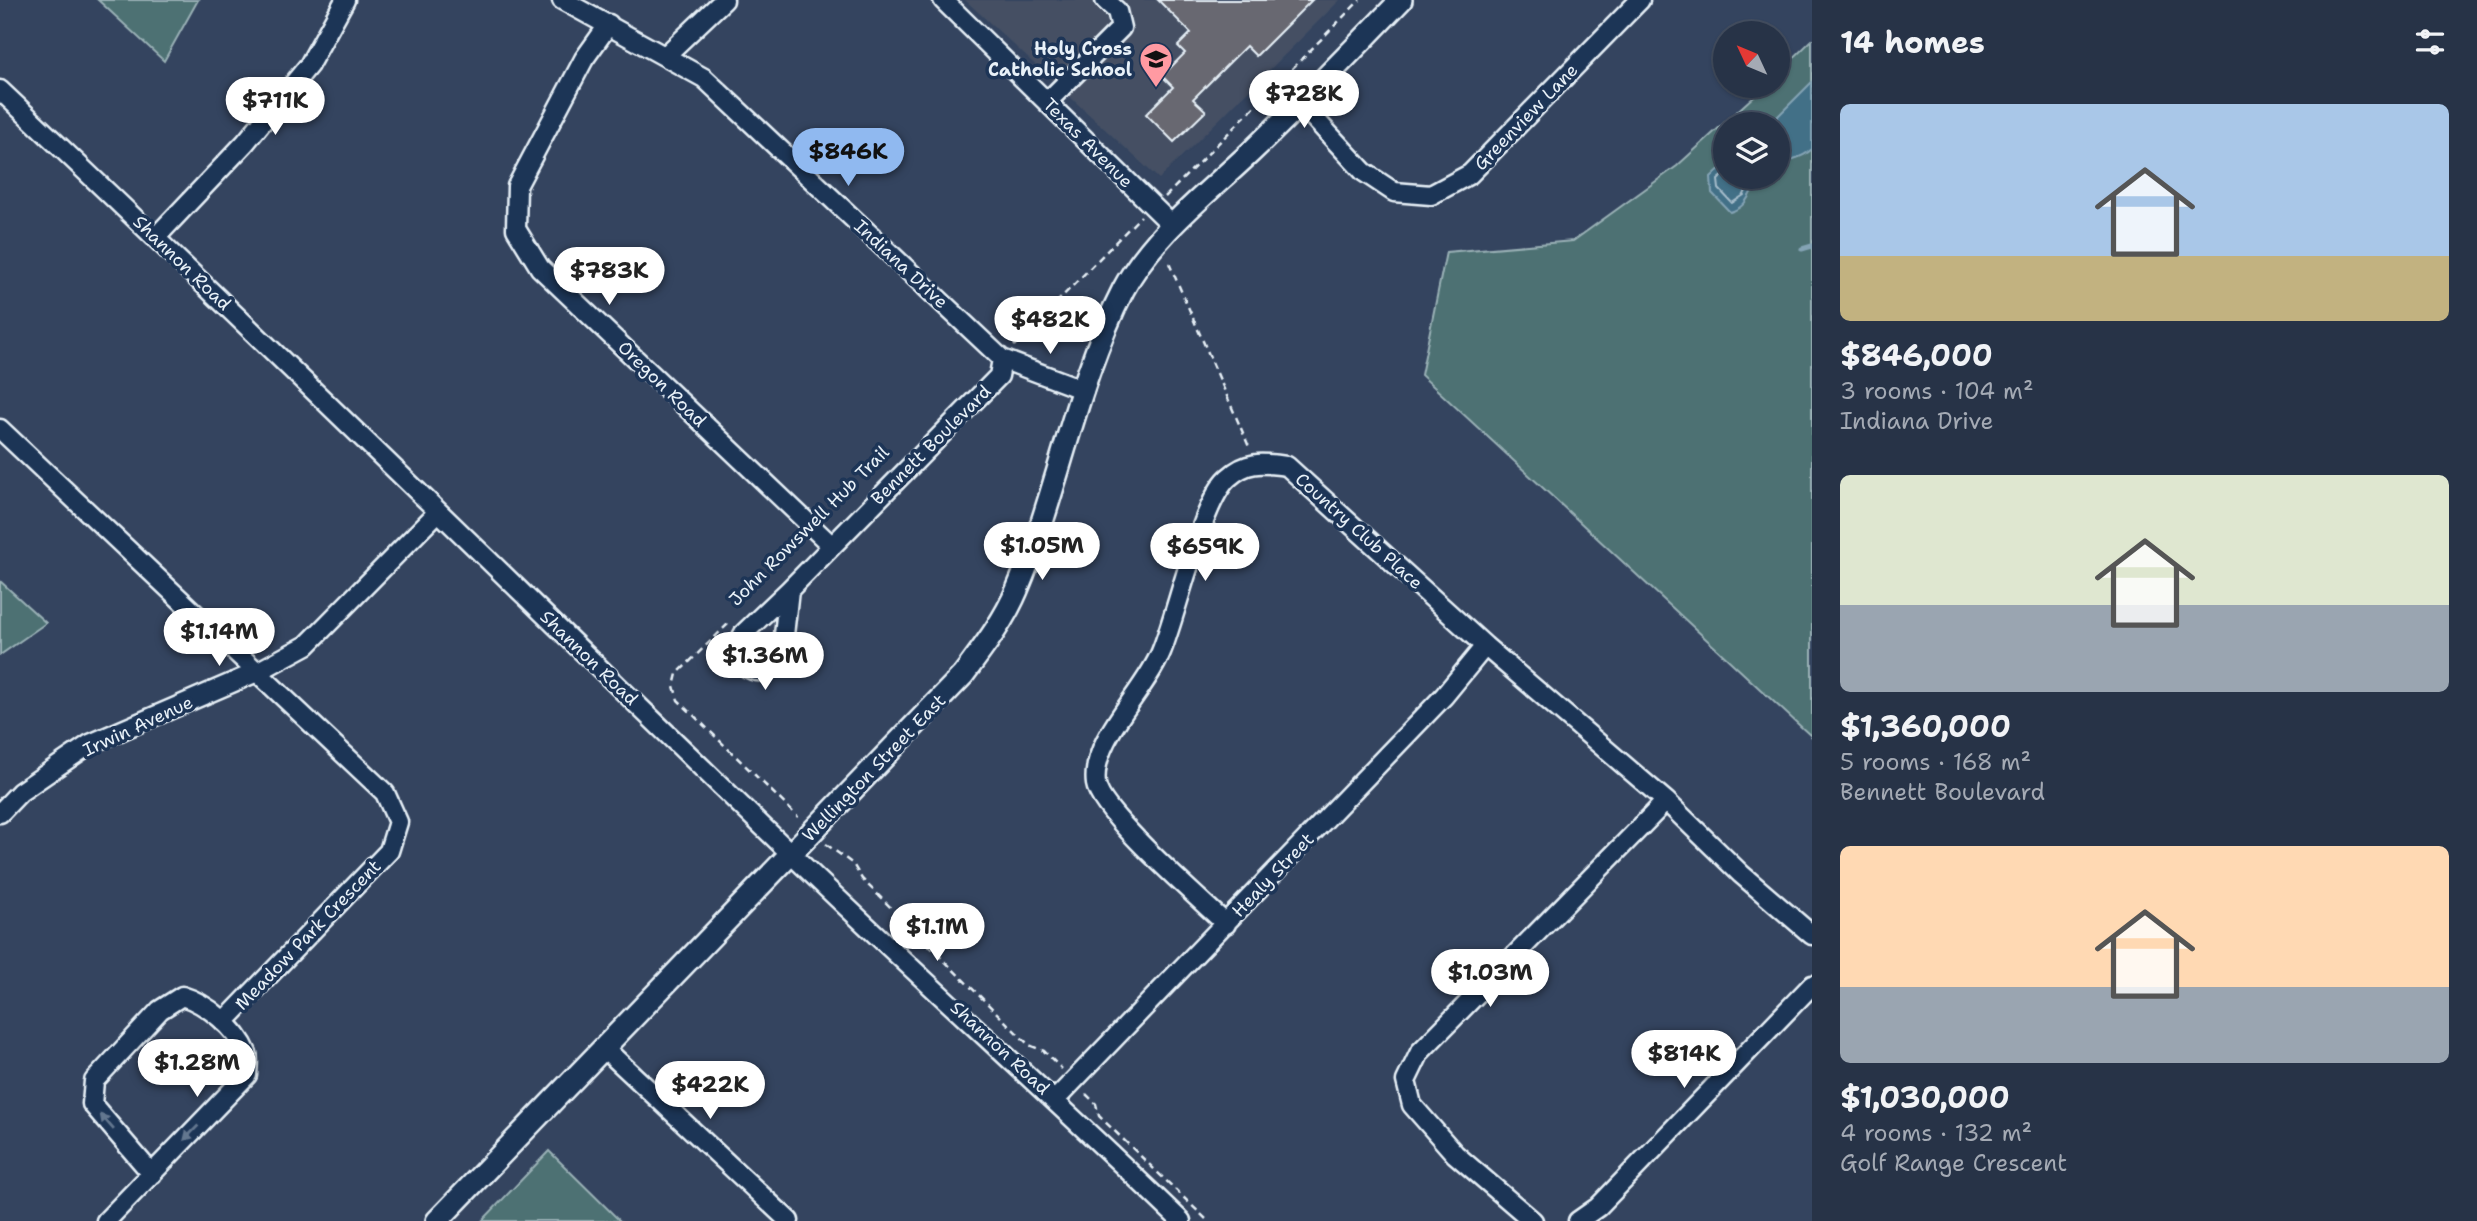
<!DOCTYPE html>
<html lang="en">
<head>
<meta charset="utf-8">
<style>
  :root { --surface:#273347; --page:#333f52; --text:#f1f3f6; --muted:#a4aab4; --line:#434e60; --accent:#90b9f0 }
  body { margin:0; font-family:"Shantell Sans",sans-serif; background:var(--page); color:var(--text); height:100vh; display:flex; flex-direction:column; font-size:26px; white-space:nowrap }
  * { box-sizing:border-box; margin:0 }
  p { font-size:23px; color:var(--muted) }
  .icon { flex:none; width:38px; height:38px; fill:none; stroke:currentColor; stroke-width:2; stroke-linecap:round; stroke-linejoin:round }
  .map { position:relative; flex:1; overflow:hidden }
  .panel { display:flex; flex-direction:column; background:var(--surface); width:665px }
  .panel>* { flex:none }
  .needle { width:46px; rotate:314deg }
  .fabs { position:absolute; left:1713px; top:21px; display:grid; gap:14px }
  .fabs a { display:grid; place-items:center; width:77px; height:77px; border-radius:50%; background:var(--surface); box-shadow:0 2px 5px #0004,0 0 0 2px var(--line); font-size:35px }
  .price { position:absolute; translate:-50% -60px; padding:0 16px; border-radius:24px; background:#fff; color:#222; font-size:23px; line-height:46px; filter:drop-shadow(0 2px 4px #0008) }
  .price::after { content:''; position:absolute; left:50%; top:42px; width:21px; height:16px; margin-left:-10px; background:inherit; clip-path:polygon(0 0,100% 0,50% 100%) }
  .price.current { background:var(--accent); color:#111 }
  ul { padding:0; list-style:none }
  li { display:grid; align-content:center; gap:14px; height:371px; padding:0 28px }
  li span { display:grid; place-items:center; height:217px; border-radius:10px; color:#555 }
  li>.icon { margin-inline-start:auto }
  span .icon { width:126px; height:126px; fill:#fffc; stroke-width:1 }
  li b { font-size:30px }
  h2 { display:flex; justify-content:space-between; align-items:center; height:84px; padding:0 28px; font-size:30px }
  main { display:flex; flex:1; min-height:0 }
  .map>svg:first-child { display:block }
  .built { fill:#444f64 }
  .green { fill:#4d7173; stroke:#9ab1b6; stroke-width:2; fill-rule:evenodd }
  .water { fill:#426f87; stroke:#84a3b4; stroke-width:2 }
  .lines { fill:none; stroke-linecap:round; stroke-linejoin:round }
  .shore { stroke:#a6bdcb; stroke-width:2 }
  .stream { stroke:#84a3b4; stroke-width:5 }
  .building { fill:#686871; stroke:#e8f1f8; stroke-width:2 }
  .minor-casing { stroke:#e8f1f8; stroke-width:23 }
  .major-casing { stroke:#e8f1f8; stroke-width:26 }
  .path { stroke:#e8f1f8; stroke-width:2.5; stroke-dasharray:7 5; stroke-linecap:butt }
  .minor { stroke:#1d3557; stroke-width:18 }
  .major { stroke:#1d3557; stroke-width:21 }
  .oneway { fill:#64778f }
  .labels { text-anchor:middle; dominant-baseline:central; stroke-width:7; stroke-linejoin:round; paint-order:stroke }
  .poi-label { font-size:18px; font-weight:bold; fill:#e8f1f8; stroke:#1d3557; text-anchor:end }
  .street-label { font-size:18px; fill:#e8f1f8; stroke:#1d3557 }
</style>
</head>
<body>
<main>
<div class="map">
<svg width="1812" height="1221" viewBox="0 0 1812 1221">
  <rect width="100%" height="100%" fill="#34445f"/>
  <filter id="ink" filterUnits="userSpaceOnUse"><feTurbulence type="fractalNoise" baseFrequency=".0143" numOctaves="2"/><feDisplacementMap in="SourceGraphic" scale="14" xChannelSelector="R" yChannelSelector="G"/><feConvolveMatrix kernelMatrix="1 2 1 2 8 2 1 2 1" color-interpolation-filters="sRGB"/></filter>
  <g filter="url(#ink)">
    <!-- built -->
    <path class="built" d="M965 0H1340L1159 179Z"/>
    <!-- green -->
    <path class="green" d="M98 0H198L164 61Z
      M1812 40V737L1421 375 1446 252 1573 241 1677 166 1765 86H1778V73ZM1726 124H1778V177H1726Z
      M0 581 46 623 0 655Z
      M549 1151 620 1221H482Z"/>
    <!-- water -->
    <path class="water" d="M1812 82V149C1801 160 1789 158 1778 166V124H1770Z
      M1725 164 1726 177H1761C1749 190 1750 206 1730 212L1712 193 1711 177Z"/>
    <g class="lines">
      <!-- shore -->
      <path class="shore" d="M1726 173 1718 180 1719 189 1732 203 1744 195 1752 177"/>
      <!-- stream -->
      <path class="stream" d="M1802 249 1812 246"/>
    </g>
    <!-- building -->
    <path class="building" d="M1158 0H1312L1256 56 1246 46 1193 99 1206 111 1174 142 1146 114 1173 87 1162 76 1185 53 1178 46 1191 33Z"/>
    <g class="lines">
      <defs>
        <path id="minor" d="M562 0 704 78 1002 359 1084 390
          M943 0 1173 226
          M609 24 584 59 517 186 516 229 540 268 831 545
          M665 56 724 0
          M0 90C265 340 524 596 786 849 916 975 1051 1095 1181 1221
          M1047 102 1121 28 1117 11 1105 0
          M1301 104 1364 172 1394 192 1431 195 1470 174 1640 0
          M156 237 245 143 309 65 345 0
          M0 429 385 793 398 822 389 851 224 1022
          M789 590 744 633 738 644 743 665C757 674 763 673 777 664L783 644 789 590 999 376 1002 359
          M0 813 20 792 90 744 257 672 307 645 438 512
          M1226 924C1201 900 1100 813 1096 784 1090 740 1145 692 1161 652 1177 614 1201 503 1228 478 1247 460 1263 463 1287 466L1485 646 1666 801 1741 874 1812 935
          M604 1048 789 1221
          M1056 1099 1444 696 1485 646
          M106 1221 247 1075C247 1069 249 1059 247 1053 237 1028 206 1003 182 996L160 1010 94 1081 92 1104 152 1174
          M1533 1221 1455 1154 1412 1105 1406 1081 1420 1052 1666 801
          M1578 1221 1598 1207 1812 985"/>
        <path id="major" d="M437 1221 963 675C983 648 1004 621 1017 590 1058 493 1075 384 1123 290 1152 235 1208 193 1252 151 1303 102 1352 51 1401 0"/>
      </defs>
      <!-- minor casing -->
      <use href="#minor" class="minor-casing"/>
      <!-- major casing -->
      <use href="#major" class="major-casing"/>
      <!-- path -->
      <path class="path" d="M1165 197 1360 0
        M1169 263 1250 449
        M1014 346 1141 216
        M728 624 677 674 674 686 678 700 798 817
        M826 844 853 864 862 879 1029 1045 1044 1051 1062 1069
        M1086 1094 1096 1104 1099 1116 1208 1221"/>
      <!-- minor -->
      <use href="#minor" class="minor"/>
      <!-- major -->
      <use href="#major" class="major"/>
    </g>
    <!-- one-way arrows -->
    <defs><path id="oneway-solid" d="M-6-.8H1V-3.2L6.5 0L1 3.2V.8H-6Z" transform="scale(1.75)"/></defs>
    <g class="oneway">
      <use href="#oneway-solid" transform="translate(107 1122) rotate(-131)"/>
      <use href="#oneway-solid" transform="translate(191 1133) rotate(134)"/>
    </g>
  </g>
  <!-- icons -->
  <defs>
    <symbol id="school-pin" viewBox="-11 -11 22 30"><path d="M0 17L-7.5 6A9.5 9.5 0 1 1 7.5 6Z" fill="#ff9aa2" stroke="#1d3557"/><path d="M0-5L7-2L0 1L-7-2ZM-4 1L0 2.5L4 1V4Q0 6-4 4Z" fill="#111"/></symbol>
  </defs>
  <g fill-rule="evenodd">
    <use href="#school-pin" x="1137" y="40" width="38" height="52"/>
  </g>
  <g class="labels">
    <!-- poi labels -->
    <g class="poi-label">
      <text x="1132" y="49">Holy Cross<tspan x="1132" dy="21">Catholic School</tspan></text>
    </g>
    <!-- street labels -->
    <g class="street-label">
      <text transform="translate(1526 117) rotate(-46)">Greenview Lane</text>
      <text transform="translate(1088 143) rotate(45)">Texas Avenue</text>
      <text transform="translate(182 263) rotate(44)">Shannon Road</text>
      <text transform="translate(901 264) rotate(43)">Indiana Drive</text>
      <text transform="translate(662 384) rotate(44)">Oregon Road</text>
      <text transform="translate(931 445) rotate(-45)">Bennett Boulevard</text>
      <text transform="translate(809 526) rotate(-45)">John Rowswell Hub Trail</text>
      <text transform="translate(1359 531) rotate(42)">Country Club Place</text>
      <text transform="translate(589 658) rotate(44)">Shannon Road</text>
      <text transform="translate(138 726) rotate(-25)">Irwin Avenue</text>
      <text transform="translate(874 768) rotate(-46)">Wellington Street East</text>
      <text transform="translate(1273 875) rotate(-46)">Healy Street</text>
      <text transform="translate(308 935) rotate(-46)">Meadow Park Crescent</text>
      <text transform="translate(1000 1048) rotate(43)">Shannon Road</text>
    </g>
  </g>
</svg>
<div class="fabs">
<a><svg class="needle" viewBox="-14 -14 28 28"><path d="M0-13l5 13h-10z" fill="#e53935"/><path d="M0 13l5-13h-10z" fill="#a4aab4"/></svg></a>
<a><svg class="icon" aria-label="layers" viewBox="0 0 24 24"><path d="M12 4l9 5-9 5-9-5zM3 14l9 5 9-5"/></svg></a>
</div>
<b class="price" style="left:1304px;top:130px">$728K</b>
<b class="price" style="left:275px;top:137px">$711K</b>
<b class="price current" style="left:848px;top:188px">$846K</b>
<b class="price" style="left:609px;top:307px">$783K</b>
<b class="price" style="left:1050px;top:356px">$482K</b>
<b class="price" style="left:1042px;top:582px">$1.05M</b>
<b class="price" style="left:1205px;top:583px">$659K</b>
<b class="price" style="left:219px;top:668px">$1.14M</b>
<b class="price" style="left:765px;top:692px">$1.36M</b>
<b class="price" style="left:937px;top:963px">$1.1M</b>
<b class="price" style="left:1490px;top:1009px">$1.03M</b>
<b class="price" style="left:1684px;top:1090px">$814K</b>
<b class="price" style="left:197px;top:1099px">$1.28M</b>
<b class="price" style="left:710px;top:1121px">$422K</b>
</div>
<section class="panel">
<h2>14 homes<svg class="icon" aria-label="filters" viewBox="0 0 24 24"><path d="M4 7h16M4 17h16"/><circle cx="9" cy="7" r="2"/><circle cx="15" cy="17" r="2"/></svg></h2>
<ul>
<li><span style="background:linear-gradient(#a9c7e8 70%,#c2b280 0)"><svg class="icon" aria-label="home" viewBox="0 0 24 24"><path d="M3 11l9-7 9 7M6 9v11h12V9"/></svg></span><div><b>$846,000</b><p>3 rooms · 104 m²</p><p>Indiana Drive</p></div></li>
<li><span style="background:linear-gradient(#dfe7d0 60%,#9aa5b1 0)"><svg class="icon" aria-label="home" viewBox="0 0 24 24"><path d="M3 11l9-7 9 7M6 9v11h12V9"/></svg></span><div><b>$1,360,000</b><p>5 rooms · 168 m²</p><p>Bennett Boulevard</p></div></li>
<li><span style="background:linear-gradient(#ffd9b3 65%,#9aa5b1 0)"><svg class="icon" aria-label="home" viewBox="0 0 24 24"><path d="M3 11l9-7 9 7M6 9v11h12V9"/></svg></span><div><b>$1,030,000</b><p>4 rooms · 132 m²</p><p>Golf Range Crescent</p></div></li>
</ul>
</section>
</main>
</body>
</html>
